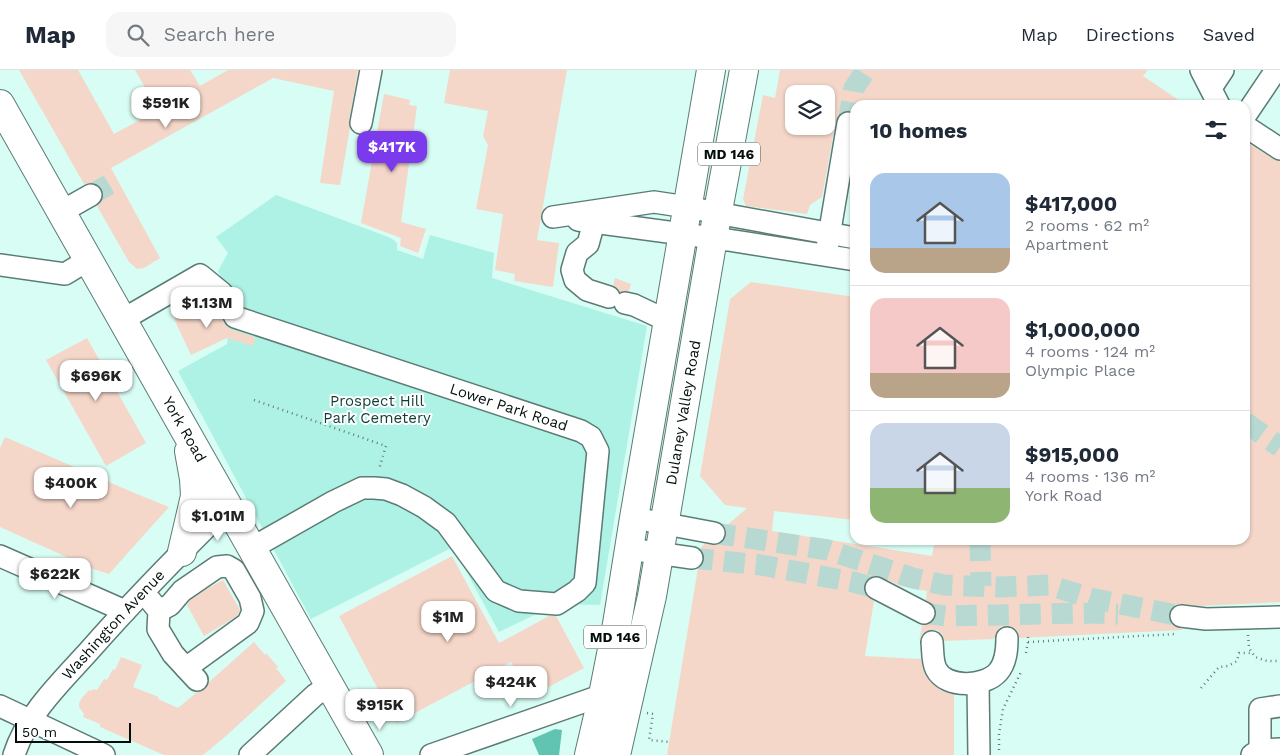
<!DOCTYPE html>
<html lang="en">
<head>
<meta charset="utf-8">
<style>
  :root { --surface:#fff; --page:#f6f6f7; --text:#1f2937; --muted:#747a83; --line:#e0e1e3; --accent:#7c3aed }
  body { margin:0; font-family:"Work Sans",sans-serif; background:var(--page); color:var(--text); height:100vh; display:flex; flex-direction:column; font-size:19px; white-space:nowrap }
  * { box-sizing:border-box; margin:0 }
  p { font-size:16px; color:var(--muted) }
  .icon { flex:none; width:28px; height:28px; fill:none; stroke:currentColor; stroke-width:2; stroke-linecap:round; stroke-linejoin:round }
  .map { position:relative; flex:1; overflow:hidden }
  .drawer { position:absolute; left:850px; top:30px; width:400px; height:445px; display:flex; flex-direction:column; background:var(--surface); border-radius:15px; box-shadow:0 1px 4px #0004 }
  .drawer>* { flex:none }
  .fabs { position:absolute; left:785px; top:15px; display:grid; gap:10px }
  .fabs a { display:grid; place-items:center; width:50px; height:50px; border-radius:10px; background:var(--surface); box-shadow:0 1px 4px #0004; font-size:25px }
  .scale { position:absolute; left:15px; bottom:12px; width:116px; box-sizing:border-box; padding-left:5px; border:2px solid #030e0c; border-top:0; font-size:14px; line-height:18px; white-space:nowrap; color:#030e0c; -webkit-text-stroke:4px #fff; paint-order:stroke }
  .price { position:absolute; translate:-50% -42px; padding:0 11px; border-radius:10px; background:#fff; color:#222; font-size:16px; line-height:32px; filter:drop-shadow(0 1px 2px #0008) }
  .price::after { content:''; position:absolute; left:50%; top:30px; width:15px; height:11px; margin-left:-8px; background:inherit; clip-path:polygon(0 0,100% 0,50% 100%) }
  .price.active { background:var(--accent); color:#fff }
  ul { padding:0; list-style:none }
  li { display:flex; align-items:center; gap:15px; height:125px; padding:0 20px }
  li+li { border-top:1px solid var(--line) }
  li span { display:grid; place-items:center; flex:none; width:140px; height:100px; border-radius:15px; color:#555 }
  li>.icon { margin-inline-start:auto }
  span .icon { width:60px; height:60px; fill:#fffc; stroke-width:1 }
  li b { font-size:21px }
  h2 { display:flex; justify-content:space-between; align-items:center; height:60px; padding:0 20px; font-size:21px }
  header { display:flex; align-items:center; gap:30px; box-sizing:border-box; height:70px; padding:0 25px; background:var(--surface); border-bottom:1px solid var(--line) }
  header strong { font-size:24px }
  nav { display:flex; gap:28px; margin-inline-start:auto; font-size:18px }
  .search { width:350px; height:45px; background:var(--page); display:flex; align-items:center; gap:12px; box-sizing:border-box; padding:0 18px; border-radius:15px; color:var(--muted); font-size:19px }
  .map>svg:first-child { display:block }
  .green { fill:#adf2e4 }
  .forest { fill:#61c4b3 }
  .building { fill:#f5d7c9; fill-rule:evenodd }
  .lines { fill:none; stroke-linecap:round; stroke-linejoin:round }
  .minor-tunnel { stroke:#b8d9d1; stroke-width:21; stroke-dasharray:21 11; stroke-linecap:butt }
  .minor-casing { stroke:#5b7c75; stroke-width:24 }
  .major-casing { stroke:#5b7c75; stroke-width:30 }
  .path { stroke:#657c77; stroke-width:2.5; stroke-dasharray:1 4; stroke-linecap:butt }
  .minor { stroke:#fff; stroke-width:21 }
  .major { stroke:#fff; stroke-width:28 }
  .labels { text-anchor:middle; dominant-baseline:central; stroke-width:4; stroke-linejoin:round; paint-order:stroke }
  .shield { fill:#fff; stroke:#4f5655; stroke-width:1 }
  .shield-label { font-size:14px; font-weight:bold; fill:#030e0c }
  .park-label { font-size:15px; fill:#103e37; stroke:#fff }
  .street-label { font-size:15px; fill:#030e0c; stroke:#fff }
</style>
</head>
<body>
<header>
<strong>Map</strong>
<div class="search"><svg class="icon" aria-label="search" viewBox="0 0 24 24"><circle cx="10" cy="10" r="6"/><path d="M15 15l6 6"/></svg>Search here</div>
<nav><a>Map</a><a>Directions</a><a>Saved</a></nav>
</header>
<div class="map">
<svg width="1280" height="685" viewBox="0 0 1280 685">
  <rect width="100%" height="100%" fill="#d8fdf4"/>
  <!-- green -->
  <path class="green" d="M276 125 391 168 397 173V180L423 189 430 165 494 183 492 208 647 256 600 535 557 534 499 562 453 477 311 549 178 301 227 274 233 231 218 201 228 183 216 167Z"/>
  <!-- forest -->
  <path class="forest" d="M555 659 562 660 559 685H539L532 669Z"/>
  <!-- building -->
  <path class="building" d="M19 0H78L114 64 158 40 135 0H190L200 16 228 0H358L349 51 350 58 340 115 320 113 334 21 273 8 111 98 160 188 144 198 137 199 129 192 97 136 101 132 103 126 102 118 98 115 92 113 84 114Z
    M450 0H567L537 170 559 173 553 217 514 211 515 204 495 200 503 144 476 139 488 75 483 66 488 41 444 33Z
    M780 0H1148L1143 6 1186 35H855V43L850 41 843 42 839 45 836 50 822 127 810 135 807 144 746 136 743 129 763 25 775 28ZM794 24H826V56H794Z
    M384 24 410 30 409 35 417 36 401 152 426 159 418 183 400 176 401 168 361 153Z
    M1245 71 1273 89 1280 91V532L1199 536 1182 534H1177L1171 539 1169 544V550L1173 556 1182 559V560L1019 568 1018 562 1014 558 1007 556 1000 557 997 561 994 569 944 571 942 564 937 560H931L924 562 921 566 919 572 922 555H925L931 553 935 549 936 543 934 536 926 530 927 521 900 516 882 507 875 506 869 508 865 512 864 518 866 525 874 531 865 586 921 589 924 602 931 613 942 621 954 625V685H667L698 498 702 495 704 490V484L701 480 702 476 705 474 718 475 723 471 726 465 725 457 747 438 725 435 700 406 730 229 751 212 855 227V450L774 441 772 461 932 486 935 470H1245Z
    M615 208 631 214 629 221 620 222 618 218 613 215Z
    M211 230 224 253 230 259 255 267 253 276 227 268 191 285 174 249Z
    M87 268 146 373 106 396 46 290Z
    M5 367 132 422 169 437 109 504 93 499 0 457V378Z
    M452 486 499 573 549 546H556L584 598 530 627 511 592 396 653 339 546Z
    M223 510 240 540 238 545 226 553 204 566 187 535 190 530 205 520Z
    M254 572 265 585 266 583 278 597 276 598 286 611 226 666 203 685H164L100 657V654L83 647 84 644 79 637V634L81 629 89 620 92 621 93 619 97 620 104 609 107 610 113 599 115 600 121 587 142 595 133 617 159 627 158 629 178 638 197 622H200L205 619 209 612Z"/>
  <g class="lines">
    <!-- minor-tunnel -->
    <path class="minor-tunnel" d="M848 53 854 18 866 0
      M91 125 118 109
      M1245 352 1280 377
      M714 463 828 480 913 508 944 515 1001 517 1049 515 1090 528 1181 546
      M980 470 981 516
      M692 488 761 495 853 512 876 518
      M924 543 946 546 1090 543 1118 544"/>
    <defs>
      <g id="minor">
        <path d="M1201 0 1219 35"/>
        <path d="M1211 18 1223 0"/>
        <path d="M1245 46 1276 0"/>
        <path d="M361 53 371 0"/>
        <path d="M1245 56 1280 79"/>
        <path d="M61 142 91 125"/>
        <path d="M553 147 654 132 687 137 733 146 855 168"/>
        <path d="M578 150 728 170 855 190"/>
        <path d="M594 152 588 174 577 183 572 200 575 210 587 220 609 227"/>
        <path d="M827 178 848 53"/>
        <path d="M0 195 65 204 88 190"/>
        <path d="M625 233 634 235 668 251"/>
        <path id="s1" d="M122 250 200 205 222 223 235 247 581 361 591 367 598 381 585 513 577 521 557 534 519 531 496 521 446 453 424 437 402 425 386 419 374 418H362L333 432 252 478"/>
        <path d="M634 448 714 463"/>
        <path d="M629 479 692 488"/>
        <path d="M0 486 125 541"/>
        <path d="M876 518 924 543"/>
        <path d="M150 530 159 541 158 559 173 584 197 610"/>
        <path d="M159 541 170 535 182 521 217 497 227 496 234 500 250 528 253 541 248 553 186 598"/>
        <path d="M1181 546 1206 549 1280 547"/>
        <path d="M932 572C933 580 932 591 936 599 946 619 985 617 998 602 1006 593 1007 580 1007 568"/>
        <path d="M978 613 979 685"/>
        <path d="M0 636 104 685"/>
        <path d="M1260 680V639L1280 636"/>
        <path id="s2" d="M14 685C27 644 60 613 89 581 133 531 180 483 228 436"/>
        <path d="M250 685 315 625 330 615"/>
        <path d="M431 685 603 625"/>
        <path d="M1252 685 1260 680 1280 679"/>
      </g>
      <g id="major">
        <path id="s3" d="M0 34 369 685"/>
        <path d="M182 482 195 426 194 409 189 381"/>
        <path d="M589 685 603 625 617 554 634 448 711 0"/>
        <path id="s4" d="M616 685 652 526 713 168 744 0"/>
      </g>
    </defs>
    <!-- minor casing -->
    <use href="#minor" class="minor-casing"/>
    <!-- major casing -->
    <use href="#major" class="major-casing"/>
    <!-- path -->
    <path class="path" d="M254 330 386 376 379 399
      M1248 565 1249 578 1255 587 1267 591H1280
      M1028 567V572L1176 564
      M1026 583 1028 572
      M1201 618 1219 597 1228 596 1237 591 1239 583H1252
      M647 643 653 644 649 670 669 672
      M999 680V664L1003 639 1022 600"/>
    <!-- minor -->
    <use href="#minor" class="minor"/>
    <!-- major -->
    <use href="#major" class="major"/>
  </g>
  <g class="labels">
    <!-- shield labels -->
    <g class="shield">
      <rect x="698" y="72.5" width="62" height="23" rx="4"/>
      <rect x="584" y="555.5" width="62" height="23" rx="4"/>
    </g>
    <g class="shield-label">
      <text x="729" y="84">MD 146</text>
      <text x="615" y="567">MD 146</text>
    </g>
    <!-- park labels -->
    <g class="park-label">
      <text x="377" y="331">Prospect Hill<tspan x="377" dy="17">Park Cemetery</tspan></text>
    </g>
    <!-- street labels -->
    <g class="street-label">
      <text stroke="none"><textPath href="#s1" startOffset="434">Lower Park Road</textPath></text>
      <text stroke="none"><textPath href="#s4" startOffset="349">Dulaney Valley Road</textPath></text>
      <text stroke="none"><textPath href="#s3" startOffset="374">York Road</textPath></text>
      <text stroke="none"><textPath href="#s2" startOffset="165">Washington Avenue</textPath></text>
    </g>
  </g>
</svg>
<div class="fabs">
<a><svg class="icon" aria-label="layers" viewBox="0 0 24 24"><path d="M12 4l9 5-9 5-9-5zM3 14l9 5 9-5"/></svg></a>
</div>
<div class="scale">50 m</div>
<b class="price" style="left:166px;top:59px">$591K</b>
<b class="price active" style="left:392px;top:103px">$417K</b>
<b class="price" style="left:207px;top:259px">$1.13M</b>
<b class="price" style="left:96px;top:332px">$696K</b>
<b class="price" style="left:71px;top:439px">$400K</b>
<b class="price" style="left:218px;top:472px">$1.01M</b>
<b class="price" style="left:55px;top:530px">$622K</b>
<b class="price" style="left:448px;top:573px">$1M</b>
<b class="price" style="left:511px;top:638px">$424K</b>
<b class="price" style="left:380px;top:661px">$915K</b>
<section class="drawer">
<h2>10 homes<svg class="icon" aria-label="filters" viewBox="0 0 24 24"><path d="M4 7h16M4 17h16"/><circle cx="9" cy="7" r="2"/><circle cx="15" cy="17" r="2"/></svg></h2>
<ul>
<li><span style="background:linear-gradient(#a9c7e8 75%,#b9a48a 0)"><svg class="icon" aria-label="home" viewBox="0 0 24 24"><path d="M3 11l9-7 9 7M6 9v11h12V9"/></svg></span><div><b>$417,000</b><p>2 rooms · 62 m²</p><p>Apartment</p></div></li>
<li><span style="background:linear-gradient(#f6c9c9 75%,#b9a48a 0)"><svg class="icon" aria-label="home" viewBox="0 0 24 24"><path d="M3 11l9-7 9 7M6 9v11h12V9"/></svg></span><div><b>$1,000,000</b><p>4 rooms · 124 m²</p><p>Olympic Place</p></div></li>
<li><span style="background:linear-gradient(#c9d6e8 65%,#8fb573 0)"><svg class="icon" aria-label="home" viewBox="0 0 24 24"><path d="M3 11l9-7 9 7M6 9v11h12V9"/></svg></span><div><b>$915,000</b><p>4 rooms · 136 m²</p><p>York Road</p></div></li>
</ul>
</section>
</div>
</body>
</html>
